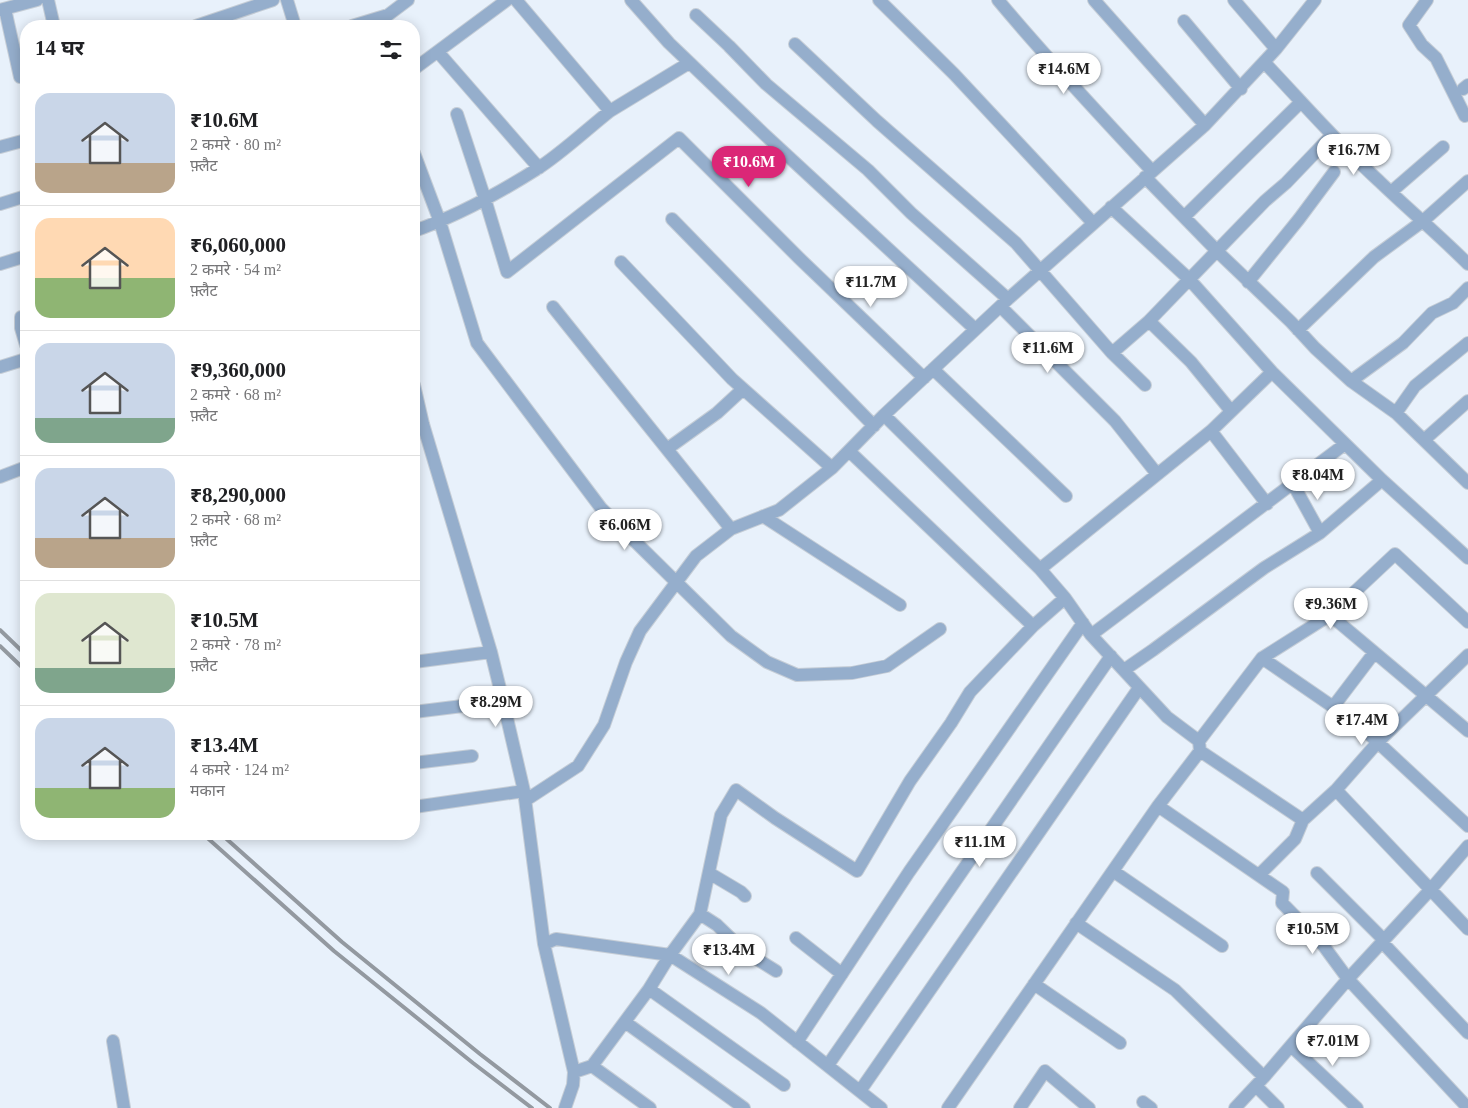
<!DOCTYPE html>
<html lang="hi">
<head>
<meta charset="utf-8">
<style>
  :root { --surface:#fff; --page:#f2f2f2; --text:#202124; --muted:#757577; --line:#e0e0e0; --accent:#db2777 }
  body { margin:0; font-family:"Times New Roman","Noto Sans Devanagari",serif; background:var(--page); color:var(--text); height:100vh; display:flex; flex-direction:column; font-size:19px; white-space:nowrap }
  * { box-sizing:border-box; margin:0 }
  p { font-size:16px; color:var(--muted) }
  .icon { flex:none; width:28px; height:28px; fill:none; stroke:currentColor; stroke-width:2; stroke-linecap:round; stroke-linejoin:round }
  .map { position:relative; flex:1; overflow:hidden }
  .sheet { position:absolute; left:20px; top:20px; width:400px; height:820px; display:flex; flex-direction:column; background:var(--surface); border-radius:20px; box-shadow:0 2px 12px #0003 }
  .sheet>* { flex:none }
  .price { position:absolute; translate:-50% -42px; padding:0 11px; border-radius:18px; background:#fff; color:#222; font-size:16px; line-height:32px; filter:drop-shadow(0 1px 2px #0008) }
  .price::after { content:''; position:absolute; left:50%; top:30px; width:15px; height:11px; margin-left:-8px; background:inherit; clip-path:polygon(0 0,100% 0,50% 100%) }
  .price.on { background:var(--accent); color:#fff }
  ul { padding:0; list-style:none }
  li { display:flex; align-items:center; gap:15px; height:125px; padding:0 15px }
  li+li { border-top:1px solid var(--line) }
  li span { display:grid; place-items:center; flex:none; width:140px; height:100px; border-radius:15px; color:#555 }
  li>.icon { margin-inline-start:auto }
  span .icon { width:60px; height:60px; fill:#fffc; stroke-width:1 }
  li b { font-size:21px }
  h2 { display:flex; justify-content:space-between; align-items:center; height:60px; padding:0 15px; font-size:21px }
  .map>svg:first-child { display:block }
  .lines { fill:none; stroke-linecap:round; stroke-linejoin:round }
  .minor-casing { stroke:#c5cdd6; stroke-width:14 }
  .minor { stroke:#95aecc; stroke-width:12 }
  .rail { stroke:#9399a0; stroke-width:4 }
</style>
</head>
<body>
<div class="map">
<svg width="1468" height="1108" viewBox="0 0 1468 1108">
  <rect width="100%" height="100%" fill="#e8f1fb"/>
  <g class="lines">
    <defs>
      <path id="minor" d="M48 0 54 26
        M287 0 295 26
        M516 0 610 111 689 63
        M631 0 669 43 764 134 975 329
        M879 0 954 74 1093 223
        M998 0C1047 59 1100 115 1152 171
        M1094 0 1205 125
        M1234 0 1276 49
        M1427 0 1409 25 1422 45 1436 58 1465 116
        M5 9 20 77
        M0 10 37 0
        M696 15 729 46 766 84 868 170 911 213 1008 299
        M1184 21 1241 89
        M196 26 273 0
        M352 26 388 15 408 0
        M795 44 877 121 1016 243 1112 353 1145 385
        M438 52 539 168
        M1264 62C1302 102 1338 144 1379 181 1408 209 1439 235 1468 264
        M414 69 507 0
        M1463 89 1468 85
        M457 114 485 199 507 272 679 138 799 258 924 378
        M0 147 26 140
        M414 153 440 222 477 343 601 508 731 636 767 662 797 675 852 673 887 666 940 629
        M1145 177 1220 254 1291 322 1315 348 1351 381 1396 413 1468 483
        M1391 192 1443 147
        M0 204 26 196
        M1111 207 1189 279 1272 372 1382 480 1468 558
        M1184 217 1301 102
        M672 219 874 426
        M414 231C457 216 499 193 537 169 562 153 586 130 610 111
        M621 262 732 379 832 468
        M0 264 26 256
        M1248 282 1299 219 1334 172
        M553 307 731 529
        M1001 307 1115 421 1157 474
        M21 317V328L26 345
        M1149 321 1191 362 1231 411
        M1298 330 1374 257 1423 221 1468 181
        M1112 353 1149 321 1265 201 1286 183 1332 135
        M0 367 26 359
        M933 369 1066 496
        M1351 381 1403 343 1432 313 1453 303 1468 288
        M414 385 423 424 491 652 503 701 524 791 544 944 574 1072 573 1085 565 1108
        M1396 413 1415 386 1468 343
        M884 415 1040 569 1065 598 1091 635 1167 717 1199 741 1200 751 1303 820 1336 790 1468 929
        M1211 431 1267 504
        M1424 440 1468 401
        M667 449 717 413 743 389
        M849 451 1033 626
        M0 477 26 467
        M1293 484 1320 533
        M763 516 900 605
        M1040 569 1211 431 1272 372
        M1330 615 1468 731
        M1091 635 1345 444
        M1262 658 1358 724 1468 826
        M414 662 491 652
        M1124 670 1153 650 1264 568 1320 533 1382 480
        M1333 707 1374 653
        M414 712 503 701
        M1199 741 1262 658 1330 615 1395 554 1468 622
        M414 763 472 756
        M1336 790 1378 742 1468 655
        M526 800 578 766 604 725 626 662 640 631 696 556 731 529 779 510 832 468 884 415 1008 299 1205 125 1276 49 1315 0
        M1158 806 1283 892 1282 903 1323 945 1348 979 1468 1108
        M414 807 524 791
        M1113 871 1222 946
        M709 873 741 892 745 896
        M1317 873 1384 940
        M1259 875 1295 839 1303 820
        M700 914 717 925 744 951 776 971
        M1076 923 1175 990 1264 1077 1348 979 1431 889 1468 846
        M796 938 842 974
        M1382 942 1468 1033
        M544 944 556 939 670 955 761 1013 881 1108
        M1034 984 1120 1043
        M649 989 784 1085
        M625 1022 744 1108
        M113 1041 124 1108
        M797 1042 909 872 1083 623
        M1291 1046 1357 1108
        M828 1065 1111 656
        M592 1066 650 1108
        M574 1072 592 1066 649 989 670 955 700 914 721 815 736 790 775 818 857 871 910 781 951 723 970 692 1033 626 1065 598
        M1256 1086 1278 1108
        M860 1091 1139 688
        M1143 1102 1151 1108
        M948 1108 1158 806 1200 751
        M1020 1108 1045 1071 1089 1108
        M1235 1108 1264 1077"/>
    </defs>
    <!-- minor casing -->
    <use href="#minor" class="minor-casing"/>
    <!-- minor -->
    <use href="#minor" class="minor"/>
    <!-- rail -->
    <path class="rail" d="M0 630 26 655
      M0 646 26 671
      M203 834 334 951 473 1063 532 1108
      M221 834 342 942 480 1054 550 1108"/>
  </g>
</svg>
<b class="price" style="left:1064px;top:95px">₹14.6M</b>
<b class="price" style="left:1354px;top:176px">₹16.7M</b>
<b class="price on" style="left:749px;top:188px">₹10.6M</b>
<b class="price" style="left:871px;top:308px">₹11.7M</b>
<b class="price" style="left:1048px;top:374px">₹11.6M</b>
<b class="price" style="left:1318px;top:501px">₹8.04M</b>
<b class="price" style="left:625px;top:551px">₹6.06M</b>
<b class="price" style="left:1331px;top:630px">₹9.36M</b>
<b class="price" style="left:496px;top:728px">₹8.29M</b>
<b class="price" style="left:1362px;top:746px">₹17.4M</b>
<b class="price" style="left:980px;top:868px">₹11.1M</b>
<b class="price" style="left:1313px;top:955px">₹10.5M</b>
<b class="price" style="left:729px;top:976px">₹13.4M</b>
<b class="price" style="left:1333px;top:1067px">₹7.01M</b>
<section class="sheet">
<h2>14 घर<svg class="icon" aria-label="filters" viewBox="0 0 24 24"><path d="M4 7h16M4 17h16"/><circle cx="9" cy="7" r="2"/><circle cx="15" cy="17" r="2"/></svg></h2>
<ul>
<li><span style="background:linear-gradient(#c9d6e8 70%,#b9a48a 0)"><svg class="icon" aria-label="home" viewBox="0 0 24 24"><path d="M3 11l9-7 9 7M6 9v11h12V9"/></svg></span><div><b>₹10.6M</b><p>2 कमरे · 80 m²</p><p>फ़्लैट</p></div></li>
<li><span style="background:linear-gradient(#ffd9b3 60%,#8fb573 0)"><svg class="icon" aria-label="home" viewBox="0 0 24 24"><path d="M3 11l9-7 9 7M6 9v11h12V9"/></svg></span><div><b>₹6,060,000</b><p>2 कमरे · 54 m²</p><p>फ़्लैट</p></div></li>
<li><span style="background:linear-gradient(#c9d6e8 75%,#7fa58c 0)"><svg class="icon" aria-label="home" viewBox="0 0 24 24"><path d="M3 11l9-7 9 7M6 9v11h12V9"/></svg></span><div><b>₹9,360,000</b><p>2 कमरे · 68 m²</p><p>फ़्लैट</p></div></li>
<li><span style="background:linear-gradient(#c9d6e8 70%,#b9a48a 0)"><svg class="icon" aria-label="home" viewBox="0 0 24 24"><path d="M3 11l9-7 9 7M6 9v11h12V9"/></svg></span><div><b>₹8,290,000</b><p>2 कमरे · 68 m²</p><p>फ़्लैट</p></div></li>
<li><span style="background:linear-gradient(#dfe7d0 75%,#7fa58c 0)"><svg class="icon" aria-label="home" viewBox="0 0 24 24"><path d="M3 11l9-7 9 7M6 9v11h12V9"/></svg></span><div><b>₹10.5M</b><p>2 कमरे · 78 m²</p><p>फ़्लैट</p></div></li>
<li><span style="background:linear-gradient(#c9d6e8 70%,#8fb573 0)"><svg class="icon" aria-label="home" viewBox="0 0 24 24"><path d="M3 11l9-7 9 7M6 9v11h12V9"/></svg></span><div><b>₹13.4M</b><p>4 कमरे · 124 m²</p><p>मकान</p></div></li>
</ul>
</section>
</div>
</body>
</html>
